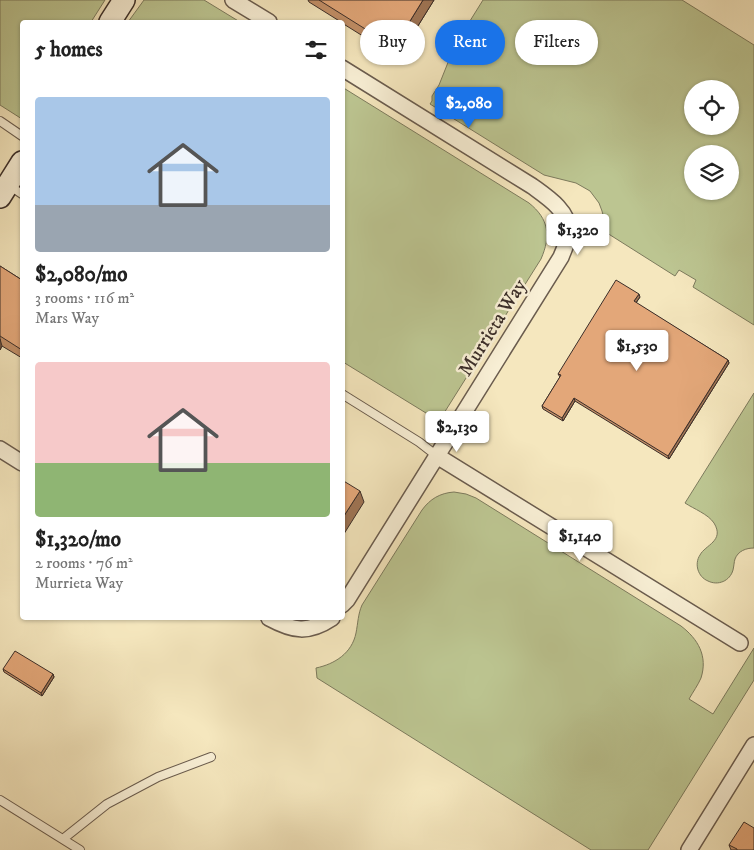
<!DOCTYPE html>
<html lang="en">
<head>
<meta charset="utf-8">
<style>
  :root { --surface:#fff; --page:#f2f2f2; --text:#222; --muted:#767676; --accent:#1a73e8 }
  body { margin:0; font-family:"IM FELL DW Pica",serif; background:var(--page); color:var(--text); height:100vh; display:flex; flex-direction:column; font-size:19px; white-space:nowrap }
  * { box-sizing:border-box; margin:0 }
  p { font-size:16px; color:var(--muted) }
  .icon { flex:none; width:28px; height:28px; fill:none; stroke:currentColor; stroke-width:2; stroke-linecap:round; stroke-linejoin:round }
  .map { position:relative; flex:1; overflow:hidden }
  .sheet { position:absolute; left:20px; top:20px; width:325px; height:600px; display:flex; flex-direction:column; background:var(--surface); border-radius:5px; box-shadow:0 1px 4px #0004 }
  .sheet>* { flex:none }
  .banner { position:absolute; left:360px; top:20px; width:319px; height:45px; display:flex; gap:10px }
  .buttons { position:absolute; left:684px; top:80px; display:grid; gap:10px }
  .buttons a { display:grid; place-items:center; width:55px; height:55px; border-radius:50%; background:var(--surface); box-shadow:0 1px 4px #0004; font-size:25px }
  .price { position:absolute; translate:-50% -42px; padding:0 11px; border-radius:5px; background:#fff; color:#222; font-size:16px; line-height:32px; filter:drop-shadow(0 1px 2px #0008) }
  .price::after { content:''; position:absolute; left:50%; top:30px; width:15px; height:11px; margin-left:-8px; background:inherit; clip-path:polygon(0 0,100% 0,50% 100%) }
  .price.current { background:var(--accent); color:#fff }
  ul { padding:0; list-style:none }
  li { display:grid; align-content:center; gap:10px; height:265px; padding:0 15px }
  li span { display:grid; place-items:center; height:155px; border-radius:5px; color:#555 }
  li>.icon { margin-inline-start:auto }
  span .icon { width:90px; height:90px; fill:#fffc; stroke-width:1 }
  li b { font-size:21px }
  h2 { display:flex; justify-content:space-between; align-items:center; height:60px; padding:0 15px; font-size:21px }
  .chip { padding:0 18px; border-radius:22px; background:var(--surface); box-shadow:0 1px 4px #0004; font-size:18px; line-height:45px }
  .chip.current { background:var(--accent); color:#fff }
  .map>svg:first-child { display:block }
  .green { fill:#bcc591; stroke:#7c7a5d; fill-rule:evenodd }
  .lines { fill:none; stroke-linecap:round; stroke-linejoin:round }
  .lane-casing { stroke:#6a5c4e; stroke-width:10 }
  .street-casing { stroke:#6a5c4e; stroke-width:18 }
  .secondary-casing { stroke:#3b2e29; stroke-width:24 }
  .lane { stroke:#f8efd5; stroke-width:8 }
  .street { stroke:#f8efd5; stroke-width:15 }
  .secondary { stroke:#f8efd5; stroke-width:21 }
  .wall { fill:#c39068; stroke:#3b2e29 }
  .shaded-wall { fill:#9f7555; stroke:#3b2e29 }
  .building { fill:#e3a779; stroke:#3b2e29 }
  .labels { text-anchor:middle; dominant-baseline:central; stroke-width:5; stroke-linejoin:round; paint-order:stroke }
  .street-label { font-size:20px; fill:#3b2e29; stroke:#f8efd5 }
</style>
</head>
<body>
<div class="map">
<svg width="754" height="850" viewBox="0 0 754 850">
  <rect width="100%" height="100%" fill="#f5e7be"/>
  <filter id="stains"><feTurbulence type="fractalNoise" baseFrequency=".004" numOctaves="4"/><feColorMatrix values="0 0 0 0 .2 0 0 0 0 .09 0 0 0 0 .02 0 0 0 .5 -.17"/></filter>
  <radialGradient id="worn" r=".72"><stop offset=".6" stop-color="#630" stop-opacity="0"/><stop offset="1" stop-color="#630" stop-opacity=".3"/></radialGradient>
  <!-- green -->
  <path class="green" d="M0 0H105L91 22H22V119L0 105Z
    M144 0H204L240 22H128Z
    M483 0H682L754 45V325L693 287 696 280 679 270 675 276 607 233H603L604 219 602 211 599 203 590 191 576 183 544 175 430 104 432 101V96L439 85 455 45ZM692 89H730V126H692ZM692 154H730V191H692Z
    M342 87 529 203C549 219 551 236 541 259L439 421 343 362Z
    M754 393V548C746 548 738 551 735 559 734 562 734 566 733 570 730 581 718 586 708 581 698 577 694 564 700 555 705 545 725 541 714 523 708 514 694 509 685 503Z
    M454 492 466 494 476 498 681 626C698 639 708 656 701 678 698 685 693 692 689 699L713 714 754 648V680L648 850H591L317 678 316 668C335 664 352 653 356 633 358 623 358 614 362 605L422 510C430 499 440 493 454 492Z"/>
  <g class="lines">
    <defs>
      <path id="lane" d="M0 121 22 136
        M10 186 22 194
        M342 394 419 442 437 456
        M0 800 80 850
        M63 839 107 804 158 777 211 757"/>
      <path id="street" d="M233 0 269 22
        M342 68 532 186C547 197 568 210 569 231 569 240 564 249 561 257L347 600 342 605
        M0 449 22 463
        M437 456 740 643
        M269 618C293 631 308 634 332 618
        M689 850 754 745"/>
      <path id="secondary" d="M110 22 124 0
        M0 197 22 162"/>
    </defs>
    <!-- lane casing -->
    <use href="#lane" class="lane-casing"/>
    <!-- street casing -->
    <use href="#street" class="street-casing"/>
    <!-- secondary casing -->
    <use href="#secondary" class="secondary-casing"/>
    <!-- lane -->
    <use href="#lane" class="lane"/>
    <!-- street -->
    <use href="#street" class="street"/>
    <!-- secondary -->
    <use href="#secondary" class="secondary"/>
  </g>
  <!-- wall -->
  <path class="wall" d="M308 0H434L398 58 342 23V22H341L309 2Z
    M0 266 22 280V358L2 346 0 350Z
    M640 297 636 303 728 360 729 363 669 459 575 401 563 421 543 409 542 406 560 377 558 374Z
    M3 669 53 674 54 677 42 696 4 672Z
    M729 845 754 850H731Z"/>
  <!-- shaded-wall -->
  <path class="shaded-wall" d="M423 0H434L398 58 394 47Z
    M639 294 640 297 635 304 634 301Z
    M0 339 2 346 0 350Z
    M728 360 729 363 669 459 668 456Z
    M574 398 575 401 563 421 562 418Z
    M360 491 364 502 342 537V519Z
    M53 674 54 677 42 696 41 693Z"/>
  <!-- building -->
  <path class="building" d="M319 0H423L394 47Z
    M0 266 22 280V350L0 336Z
    M616 280 639 294 634 301 728 360 668 456 574 398 562 418 542 406 561 375 558 374Z
    M342 480 360 491 342 519Z
    M15 651 53 674 41 693 3 669Z
    M744 822 754 828V850H737V849L729 845Z"/>
  <g class="labels">
    <!-- street labels -->
    <g class="street-label">
      <text transform="translate(493 328) rotate(-58)">Murrieta Way</text>
    </g>
  </g>
  <rect width="100%" height="100%" filter="url(#stains)"/>
  <rect width="100%" height="100%" fill="url(#worn)"/>
</svg>
<div class="buttons">
<a><svg class="icon" aria-label="locate" viewBox="0 0 24 24"><circle cx="12" cy="12" r="6"/><path d="M12 2v4M12 18v4M2 12h4M18 12h4"/></svg></a>
<a><svg class="icon" aria-label="layers" viewBox="0 0 24 24"><path d="M12 4l9 5-9 5-9-5zM3 14l9 5 9-5"/></svg></a>
</div>
<b class="price current" style="left:469px;top:129px">$2,080</b>
<b class="price" style="left:578px;top:256px">$1,320</b>
<b class="price" style="left:637px;top:372px">$1,530</b>
<b class="price" style="left:457px;top:453px">$2,130</b>
<b class="price" style="left:580px;top:562px">$1,140</b>
<div class="banner">
<a class="chip">Buy</a>
<a class="chip current">Rent</a>
<a class="chip">Filters</a>
</div>
<section class="sheet">
<h2>5 homes<svg class="icon" aria-label="filters" viewBox="0 0 24 24"><path d="M4 7h16M4 17h16"/><circle cx="9" cy="7" r="2"/><circle cx="15" cy="17" r="2"/></svg></h2>
<ul>
<li><span style="background:linear-gradient(#a9c7e8 70%,#9aa5b1 0)"><svg class="icon" aria-label="home" viewBox="0 0 24 24"><path d="M3 11l9-7 9 7M6 9v11h12V9"/></svg></span><div><b>$2,080/mo</b><p>3 rooms · 116 m²</p><p>Mars Way</p></div></li>
<li><span style="background:linear-gradient(#f6c9c9 65%,#8fb573 0)"><svg class="icon" aria-label="home" viewBox="0 0 24 24"><path d="M3 11l9-7 9 7M6 9v11h12V9"/></svg></span><div><b>$1,320/mo</b><p>2 rooms · 76 m²</p><p>Murrieta Way</p></div></li>
</ul>
</section>
</div>
</body>
</html>
